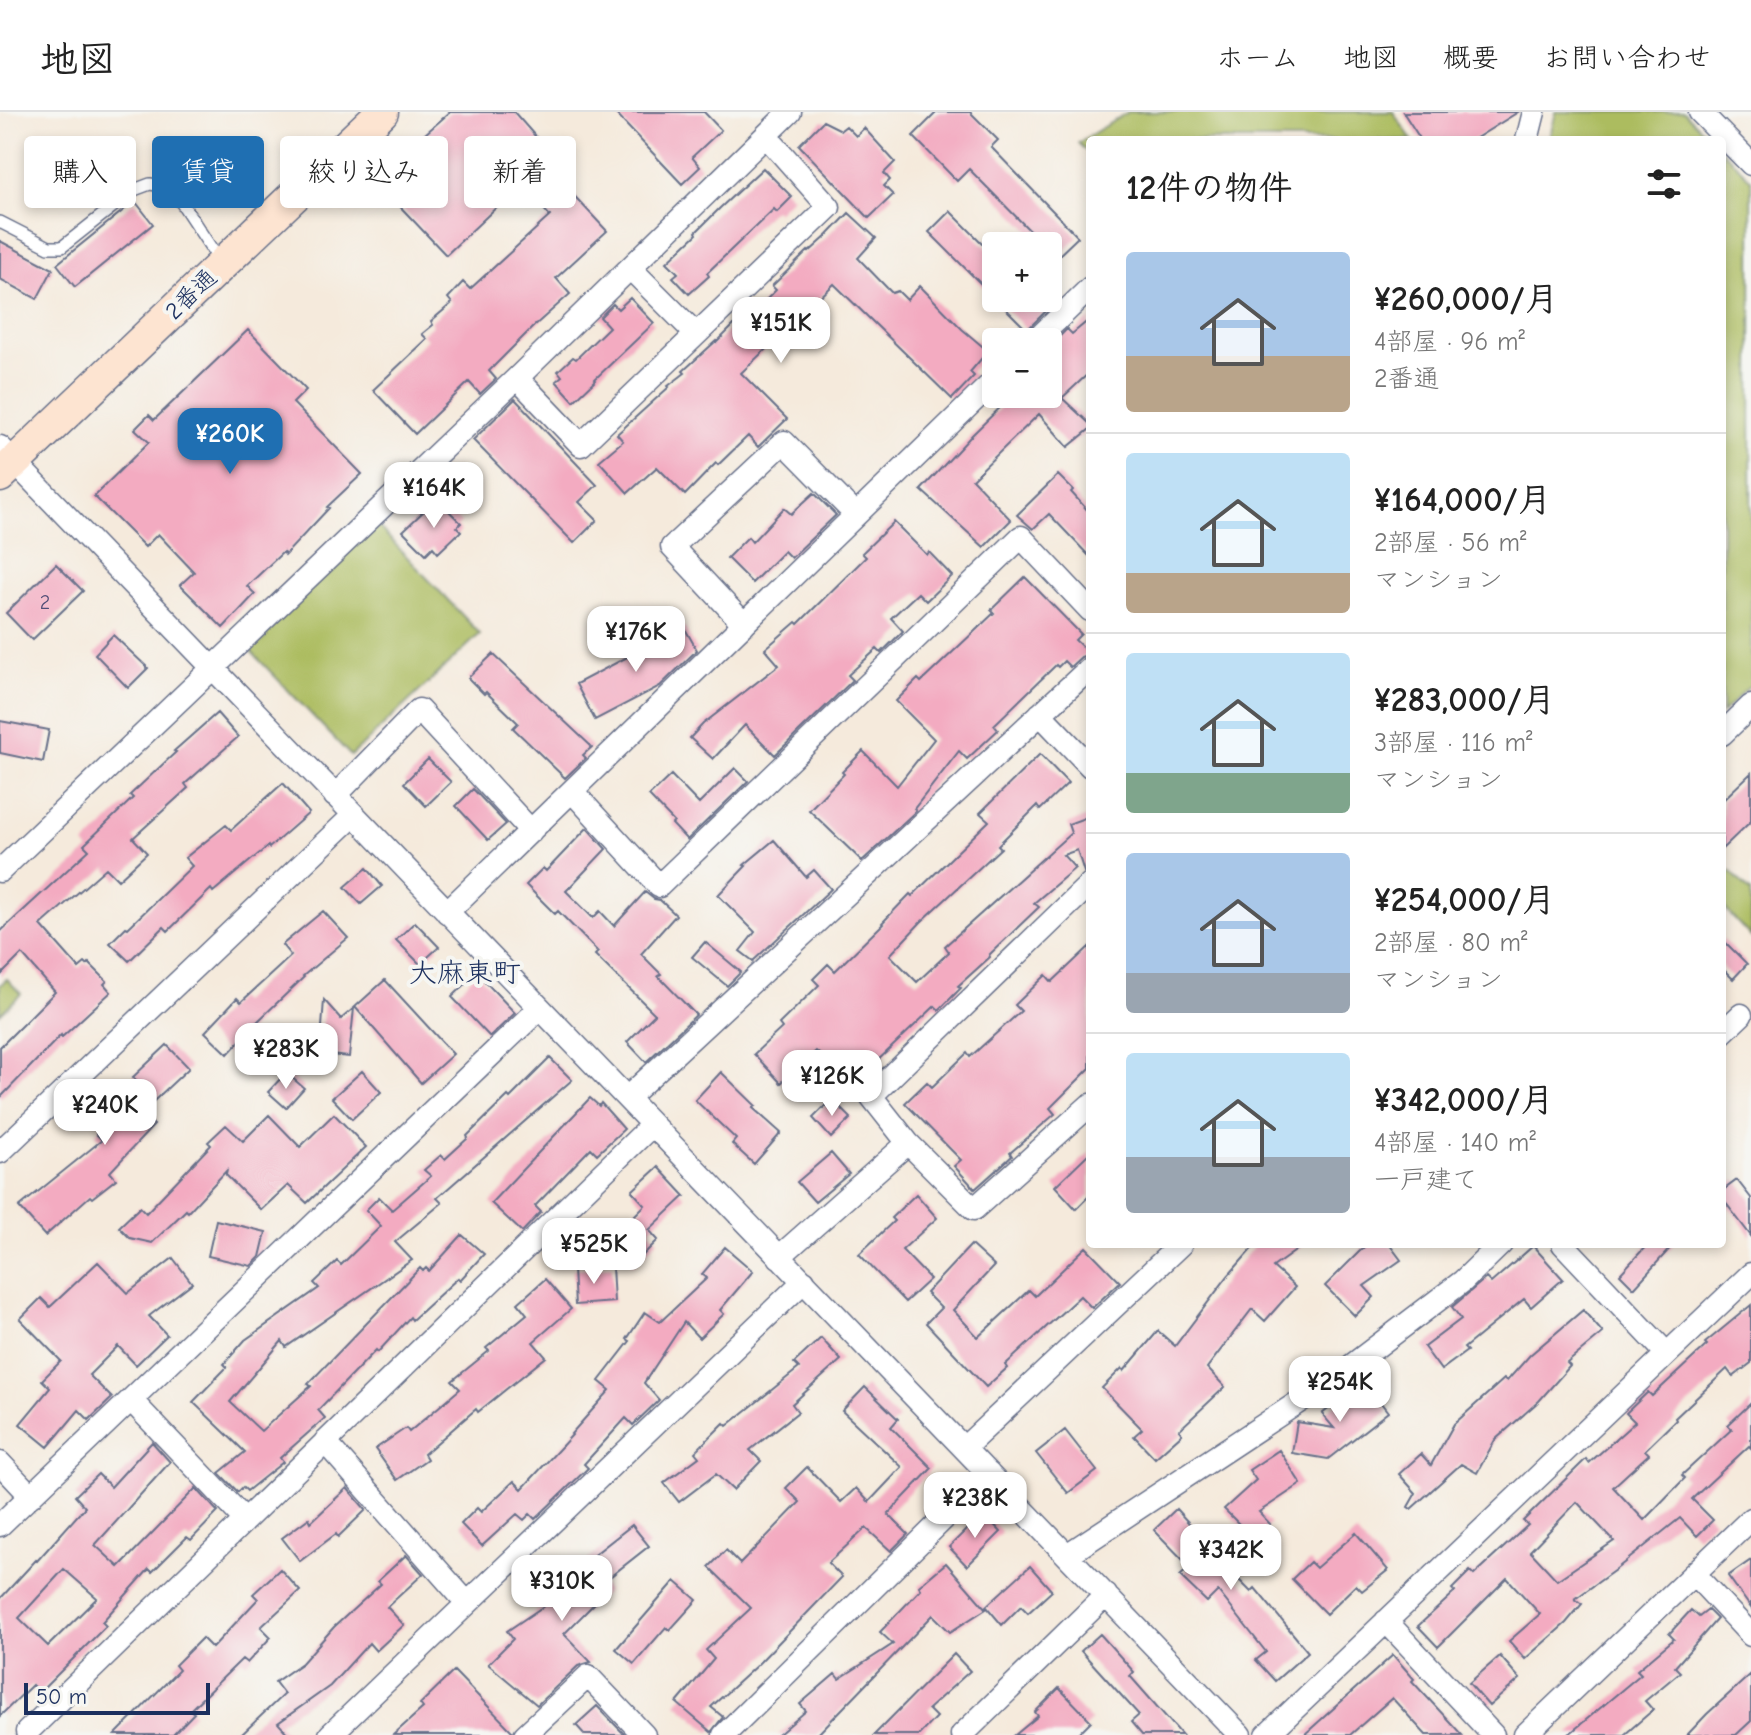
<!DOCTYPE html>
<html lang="ja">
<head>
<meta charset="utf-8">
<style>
  :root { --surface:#fff; --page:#f6f6f6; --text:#222; --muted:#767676; --line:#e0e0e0; --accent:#1f6fb2 }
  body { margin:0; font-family:"Comic Neue","Klee One",sans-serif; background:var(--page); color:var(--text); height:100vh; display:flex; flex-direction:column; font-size:30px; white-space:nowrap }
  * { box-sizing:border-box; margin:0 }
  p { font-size:26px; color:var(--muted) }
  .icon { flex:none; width:44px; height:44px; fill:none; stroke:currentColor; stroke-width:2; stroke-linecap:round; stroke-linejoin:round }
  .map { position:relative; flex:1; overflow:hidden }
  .drawer { position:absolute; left:1086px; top:24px; width:640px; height:1112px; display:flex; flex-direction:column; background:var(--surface); border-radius:8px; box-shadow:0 4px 12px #0003 }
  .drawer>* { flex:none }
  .guide { position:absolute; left:24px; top:24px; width:760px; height:72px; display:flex; gap:16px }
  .tools { position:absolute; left:982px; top:120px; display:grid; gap:16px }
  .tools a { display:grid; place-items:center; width:80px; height:80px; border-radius:8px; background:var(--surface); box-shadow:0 4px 12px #0003; font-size:40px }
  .scale { position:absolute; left:24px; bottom:20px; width:186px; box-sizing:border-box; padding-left:8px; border:4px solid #1b2f5e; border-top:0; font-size:22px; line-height:28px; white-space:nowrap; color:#1b2f5e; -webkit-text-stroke:6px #f6f6f2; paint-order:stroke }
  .price { position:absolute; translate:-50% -68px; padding:0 18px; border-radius:16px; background:#fff; color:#222; font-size:26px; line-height:52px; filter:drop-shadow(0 2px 4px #0008) }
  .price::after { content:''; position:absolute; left:50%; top:48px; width:24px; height:18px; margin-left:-12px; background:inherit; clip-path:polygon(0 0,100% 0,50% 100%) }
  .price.current { background:var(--accent); color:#fff }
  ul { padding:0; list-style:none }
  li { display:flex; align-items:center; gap:24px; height:200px; padding:0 40px }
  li+li { border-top:2px solid var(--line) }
  li span { display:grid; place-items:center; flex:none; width:224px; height:160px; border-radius:8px; color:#555 }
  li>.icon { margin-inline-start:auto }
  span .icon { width:96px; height:96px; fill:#fffc; stroke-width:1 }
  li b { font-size:34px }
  h2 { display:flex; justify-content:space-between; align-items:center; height:96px; padding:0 40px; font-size:34px }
  .chip { padding:0 28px; border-radius:8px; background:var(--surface); box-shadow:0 4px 12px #0003; font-size:28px; line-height:72px }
  .chip.current { background:var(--accent); color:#fff }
  header { display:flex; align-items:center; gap:48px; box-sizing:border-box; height:112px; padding:0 40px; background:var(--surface); border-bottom:2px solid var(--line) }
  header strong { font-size:38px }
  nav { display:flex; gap:44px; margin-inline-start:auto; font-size:28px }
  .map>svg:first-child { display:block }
  .green { fill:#acbc5f; stroke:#64765e; stroke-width:2 }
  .building { fill:#f3abc1; fill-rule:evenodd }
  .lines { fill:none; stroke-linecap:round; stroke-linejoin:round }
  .lane-casing { stroke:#67708a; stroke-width:14 }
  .street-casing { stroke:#67708a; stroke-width:25 }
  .secondary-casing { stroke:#67708a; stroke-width:35 }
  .lane { stroke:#fff; stroke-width:11 }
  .street { stroke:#fff; stroke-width:22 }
  .secondary { stroke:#fde4d1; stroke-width:32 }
  .labels { text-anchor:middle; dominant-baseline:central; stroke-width:8; stroke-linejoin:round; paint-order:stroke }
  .number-label { font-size:20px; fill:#514e77 }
  .street-label { font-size:24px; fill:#1b2f5e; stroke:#f6f6f2 }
  .quarter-label { font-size:28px; fill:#1b2f5e; stroke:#f6f6f2 }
</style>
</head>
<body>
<header>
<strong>地図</strong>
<nav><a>ホーム</a><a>地図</a><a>概要</a><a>お問い合わせ</a></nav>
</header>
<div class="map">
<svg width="1751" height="1623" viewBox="0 0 1751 1623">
  <rect width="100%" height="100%" fill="#f6f6f2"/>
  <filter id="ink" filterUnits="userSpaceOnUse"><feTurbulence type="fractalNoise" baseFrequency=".0125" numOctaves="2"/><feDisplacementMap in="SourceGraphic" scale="16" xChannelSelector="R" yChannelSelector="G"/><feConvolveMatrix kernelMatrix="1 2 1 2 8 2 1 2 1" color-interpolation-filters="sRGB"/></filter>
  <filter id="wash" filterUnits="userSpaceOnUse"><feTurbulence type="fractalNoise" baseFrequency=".006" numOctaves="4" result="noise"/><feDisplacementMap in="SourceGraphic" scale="32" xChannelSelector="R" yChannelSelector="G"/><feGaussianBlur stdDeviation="1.8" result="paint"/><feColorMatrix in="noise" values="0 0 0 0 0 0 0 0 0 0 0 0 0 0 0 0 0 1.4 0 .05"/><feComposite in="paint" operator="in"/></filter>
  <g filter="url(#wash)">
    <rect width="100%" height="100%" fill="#f5eadc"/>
    <!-- green -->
    <path class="green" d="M1128 0H1393L1412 28H1090V43L1078 31Z
      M1556 0H1684L1712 28H1549Z
      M1722 38 1751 67V573L1722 601Z
      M375 411 480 522 351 644 246 534Z
      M1722 751 1751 780V825L1722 794Z
      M7 867 21 882 0 902V873Z"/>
    <g id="blocks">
      <!-- building -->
      <path class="building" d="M450 0H514L543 33 531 47 556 80 564 73 607 119 556 166 570 182 533 215 489 259 496 267 480 282 469 270 415 322 373 278 427 227 422 222 433 213 431 209 452 191 448 186 463 170 470 177 550 104 521 72 446 143 374 67Z
        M614 0H704L721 18 692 45 700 55 682 72Z
        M937 0H970L998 28 991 35 1078 125 1056 146 1048 137V134H1045L969 57 957 69 913 24Z
        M1403 0H1518L1473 28H1421Z
        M823 9 841 18 846 14 856 24 864 16 895 50 884 61 890 68 884 74 893 83 869 106 799 33Z
        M188 31 213 62 189 82 163 52Z
        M763 56 792 85 777 100 774 97 733 136 707 161 709 164 689 182 673 165 678 161 667 150 697 122 696 120 720 96Z
        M135 89 153 112 75 175 57 152Z
        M950 99 996 145V186H1036L1048 197 1027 218 929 120Z
        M849 101 876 126 858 146 892 181 898 179 907 188 920 174 962 217 988 239 970 260 974 264 952 287 834 172 741 261 787 307 758 335 748 324 718 353 716 351 685 383 657 355 628 381 599 349 623 329 617 322 669 275 668 274 685 261 683 259 716 229 717 230 743 204 746 208 776 178 772 174 808 139 809 140 828 123Z
        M0 129 53 157 37 187 0 167Z
        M630 186 654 211 595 267 596 268 574 289 556 269 562 264 558 259 573 245 576 247 609 215 600 205 613 192 618 197Z
        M1090 207V260L1062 286 1090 312V317L1068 335 1039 302 972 367 1011 408 984 435 921 378 972 323 1014 282H1048V236L1067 217 1072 222Z
        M248 218 306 278 293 291 362 362 327 395 329 396 285 443 283 440 247 474 255 482 223 516 180 473 194 460 158 422 145 435 94 384 149 330 135 317 149 303 154 308Z
        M515 287 597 373 579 390 597 408 574 431 473 328Z
        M1058 363 1073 378 1071 380 1090 401V445L1049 402 1033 417 1017 403Z
        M814 381 836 403 791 446 784 439 752 471 727 446 748 425 752 430 784 396 791 402Z
        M443 393 461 411 457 415 461 419 438 441 433 435 426 442 403 419 426 397 432 403Z
        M894 410 927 443 929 440 952 464 926 489 918 481 891 506 903 519 881 541 877 537 848 563 853 568 775 643 745 613 713 647 690 626 703 612 779 553 765 537 796 510 798 512 866 445 862 441Z
        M56 452 83 479 32 528 6 501Z
        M1025 465 1081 522 1075 528 1090 542 1081 545 1070 555 1064 549 1058 555 1056 553 994 613 998 618 967 647 959 639 914 697 916 699 862 749 809 698 844 662 842 660 863 639 897 674 934 627 896 589 918 567 921 570 994 501 991 498Z
        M684 515 697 538 660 574 595 608 576 572Z
        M113 523 148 556 128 576 95 542Z
        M493 542 592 635 583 643 586 646 565 666 513 616 518 611 486 580 484 582 468 566Z
        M217 601 238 625 185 672 188 676 133 726 147 741 118 768 106 756 41 813 79 856 85 851 87 853 89 851 107 869 104 872 111 880 62 925 61 923 0 986V935L55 880 22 842 0 864V820L89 738 84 733 133 686 130 683 176 640 174 639Z
        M0 609 49 618 43 650 0 641Z
        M1040 642 1068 671 1040 698 1037 694 998 733 1001 736 921 810 890 843 917 870 949 840 945 834 1071 721 1068 712 1090 704V758L1084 760 1077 738 1063 743 1075 756 1034 791 1039 795 989 843 990 845 958 874 961 876 939 898 935 894 875 951 880 956 859 977 816 939 781 971 754 942 782 916 779 912 819 873 813 867 828 852 835 859 883 812 882 811 910 782 912 784 989 709 980 701Z
        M428 647 451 670 426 694 404 671Z
        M735 656 748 669 687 728 672 712 674 710 649 684 671 663 699 692Z
        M1751 661V709L1722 737V689Z
        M283 671 309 701 269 736 268 734 213 780 211 777 168 819 164 815 129 849 110 831 126 815 128 816 192 754 185 746 226 713 231 718Z
        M473 677 506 712 488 728 456 694Z
        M587 716 606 737 566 779 593 806 600 799 614 814 645 780 654 787 660 788 676 803 641 842 661 862 658 864 696 903 646 950 627 930 655 902 595 843 598 840 558 799 555 802 526 773 543 756 546 759Z
        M774 728 806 765 814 758 831 777 753 849 740 839 755 820 718 783 746 754 744 753Z
        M367 756 382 774 361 792 345 775Z
        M323 799 348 826 303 864 304 865 256 911 228 942 205 920 237 886 241 890 291 844 282 833Z
        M415 810 439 835 420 852 396 828Z
        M1722 827 1747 852 1733 867 1722 856Z
        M705 830 741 860 727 874 692 845Z
        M1090 834V956L1050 996 1055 1002 1010 1041 1012 1044 975 1077 954 1054 961 1048 905 991 927 970 932 975 967 941 970 945 1021 899 1015 893 1046 863 1052 870Z
        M477 861 515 901 490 925 452 885Z
        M385 868 453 942 421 971 355 895Z
        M324 888 341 907 354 896 349 945 320 942Z
        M167 933 189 956 141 1001 154 1013 110 1060 116 1067 92 1086 90 1084 45 1124 19 1095 102 1028 96 1022 141 973 133 965Z
        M550 946 572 968 437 1086 442 1091 395 1130 412 1148 286 1235 282 1229 230 1290 261 1319 311 1274 308 1272 420 1156 423 1159 426 1156 429 1159 462 1123 484 1142 460 1168 458 1166 412 1208 410 1205 378 1240 376 1238 318 1298 325 1306 280 1346 283 1350 247 1379 243 1375 238 1380 219 1361 245 1340 193 1290 227 1255 224 1252 245 1228 319 1176 314 1171 337 1149 341 1153 381 1114 366 1098 379 1085 392 1098 431 1064 424 1058 441 1043 445 1047 468 1026 467 1024 508 984 510 986Z
        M362 959 381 980 352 1007 332 986Z
        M721 960 756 994 753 996 781 1021 754 1052 732 1032 736 1027 695 988Z
        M283 964H290L304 976 286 996 268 980Z
        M590 986 599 994 601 991 624 1017 597 1042 591 1036 535 1094 541 1100 522 1120 491 1091Z
        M832 987 851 1006 831 1026 813 1006Z
        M334 1002 366 1035 307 1091 288 1073 261 1098 226 1063 227 1058 188 1100 186 1098 152 1131 130 1126 119 1115 140 1095 146 1101 211 1033 208 1030 226 1013 243 1029 269 1003 300 1035Z
        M1090 1040V1083L1076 1097 1055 1074Z
        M831 1041 849 1062 815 1090 797 1070Z
        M658 1055 685 1084 649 1118 658 1128 633 1153 609 1129 645 1093 632 1079Z
        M1737 1068 1751 1086V1124L1722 1086V1079Z
        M916 1082 937 1106 902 1138 930 1167 905 1190 859 1142 894 1109 891 1106Z
        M216 1108 266 1120 260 1145 251 1154 208 1144Z
        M1256 1132H1305L1273 1155 1295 1175 1265 1209 1252 1197 1207 1256 1225 1275 1179 1318 1182 1322 1155 1346 1134 1324 1142 1317 1102 1276 1122 1256 1124 1259 1158 1219 1175 1234 1228 1164Z
        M1367 1132H1389L1401 1148 1364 1174 1374 1185 1355 1204 1325 1174Z
        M1648 1132H1674L1634 1176 1620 1162Z
        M971 1133 994 1154 953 1198 978 1225 1029 1178 1035 1184 1086 1135 1120 1170 1092 1196 1080 1184 1005 1253 1007 1256 986 1275 926 1211 941 1196 926 1181Z
        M1533 1134 1563 1167 1531 1195 1524 1187 1464 1236 1467 1239 1441 1258 1424 1235 1461 1207 1452 1195 1486 1166 1491 1171Z
        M725 1135 753 1159 720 1198 724 1202 699 1226 684 1210 644 1271 659 1288 633 1313 626 1306 584 1352 588 1356 535 1407 530 1402 524 1408 517 1402 482 1434 461 1412 477 1396 481 1400 514 1369 522 1377 572 1323 571 1322 610 1278 599 1269 630 1229 627 1227 645 1200 660 1210 707 1166 702 1162Z
        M173 1146 192 1171 149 1204 167 1223 136 1253 118 1234 89 1263 112 1286 89 1308 79 1298 48 1335 20 1312 50 1276 42 1268 61 1249 20 1207 41 1186 50 1195 98 1150 128 1181Z
        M612 1154 614 1190 575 1193 573 1157Z
        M545 1167 571 1197 533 1230 546 1245 478 1300 476 1297 424 1342 427 1347 397 1368 375 1337 406 1316 409 1320 460 1277 452 1269 489 1239 486 1236 527 1202 518 1191Z
        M1751 1193V1251L1733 1265 1727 1257 1675 1306 1676 1308 1645 1338 1649 1342 1613 1375 1644 1408 1685 1366 1682 1363 1732 1317 1728 1313 1751 1291V1336L1749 1334 1692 1387 1713 1408 1697 1424 1680 1406 1615 1458 1575 1487 1582 1492 1566 1511 1525 1547 1509 1529 1540 1502 1507 1466 1438 1535 1418 1514 1455 1480 1452 1477 1470 1459 1474 1463 1528 1413 1523 1409 1586 1347 1589 1351 1635 1310 1626 1301 1648 1280 1652 1284 1707 1233 1705 1231ZM1577 1390 1614 1429 1557 1468 1530 1439Z
        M1583 1198 1603 1221 1567 1251 1570 1254 1539 1289 1495 1328 1477 1361 1461 1352 1411 1397 1408 1395 1416 1381 1399 1362 1421 1342 1431 1353 1454 1312 1504 1267 1507 1269 1530 1243Z
        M821 1226 841 1248 792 1292 798 1300 750 1338 761 1349 733 1378 716 1362 679 1390 664 1371 699 1345 695 1340 724 1311 727 1314 799 1256 794 1251Z
        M1364 1269 1388 1300 1328 1347 1292 1341 1297 1310 1334 1316 1322 1302Z
        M865 1275 898 1307 891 1315 932 1356 888 1402 908 1422 891 1439 866 1416 828 1451 842 1465 757 1553 711 1595 723 1605 711 1620 677 1591 714 1547 706 1538 751 1496 709 1455 726 1438 740 1452 800 1390 786 1376 807 1355 841 1390 856 1376 869 1390 902 1355 842 1299Z
        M1065 1318 1097 1359 1068 1381 1036 1341Z
        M152 1330 170 1350 95 1433 119 1455 196 1376 218 1400 191 1428 187 1425 152 1460 149 1457 102 1510 106 1514 39 1581 32 1573 0 1604V1487L36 1448 37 1449 85 1395 75 1384 98 1362 111 1375ZM64 1457 97 1486 48 1534 19 1506Z
        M1279 1338 1301 1372 1259 1400 1270 1412 1254 1427 1224 1397 1256 1368 1249 1358Z
        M347 1376 366 1398 338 1425 336 1422 300 1449 282 1426 309 1406 311 1410Z
        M1176 1397 1198 1421 1206 1414 1232 1448 1225 1454 1251 1480 1255 1476 1308 1540 1275 1569 1256 1548 1266 1540 1218 1479 1207 1490 1180 1464 1190 1455 1154 1418Z
        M983 1401 1001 1420 967 1454 949 1435Z
        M632 1413 649 1434 601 1472 607 1479 564 1522 591 1550 578 1554 537 1593 488 1552 513 1527 507 1519 560 1483 557 1479 590 1446Z
        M1356 1421 1388 1458 1362 1479 1356 1473 1326 1502 1292 1467 1310 1450 1316 1456Z
        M406 1443 423 1462 387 1495 404 1513 376 1539 369 1531 330 1574 278 1611 289 1623H241L284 1582 275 1570 302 1551 334 1515 381 1472 378 1469Z
        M1751 1448V1496L1728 1464Z
        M946 1451 986 1497 950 1520 933 1503 817 1623H778L806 1599 800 1592 835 1562 839 1567 893 1532 880 1520 921 1477 919 1474Z
        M1030 1454 1052 1479 1028 1501 1021 1494 1002 1513 986 1494Z
        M280 1457 300 1479 261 1515 271 1525 247 1551 242 1547 190 1598 194 1601 173 1623H115L179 1558 175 1553 202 1526 212 1536 258 1487 253 1482Z
        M675 1469 697 1488 670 1518 666 1515 634 1552 616 1537Z
        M1691 1498 1699 1505 1708 1498 1717 1507 1675 1555 1680 1560 1645 1589 1653 1598 1624 1623H1568L1641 1562 1637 1558 1674 1527 1669 1522Z
        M1100 1522 1134 1560 1130 1564 1182 1623H1142L1131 1610 1139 1603 1081 1539Z
        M954 1542 970 1559 928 1597 936 1605 919 1623H874Z
        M1393 1543 1414 1567 1412 1569 1462 1623H1426L1392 1586 1350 1623H1304Z
        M1500 1544 1520 1567 1489 1594 1469 1571Z
        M454 1559 512 1619 511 1623H393L423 1596 420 1592Z
        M1751 1562V1609L1736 1623H1687L1707 1602Z
        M1059 1576 1091 1609 1077 1623H1015L1038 1604 1035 1600Z
        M597 1594 625 1623H585L576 1613Z"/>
    </g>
  </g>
  <g filter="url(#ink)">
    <use href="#blocks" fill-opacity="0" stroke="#67708a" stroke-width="2"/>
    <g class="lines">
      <defs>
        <path id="lane" d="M0 110 49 135H62L134 78 150 72 164 74 177 84 221 151"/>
        <path id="street" d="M1700 0 1751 52
          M1527 28 1534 0
          M630 156 696 222
          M1034 230 1090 176
          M517 266 581 333 829 95 766 24
          M0 335 1240 1623
          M744 512 672 435 784 330 856 403
          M1040 602 1090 654
          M1722 622 1751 594
          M572 679 659 774 1021 425 1090 498
          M335 684 419 598 531 719
          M0 759 517 266 790 0
          M1090 772 871 984 908 1031 974 1097 1090 993
          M447 800 996 267
          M1722 921 1741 903
          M627 986 1090 556
          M0 1040 354 703
          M1563 1132 1667 1242
          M779 1145 908 1031
          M131 1288 245 1408
          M325 1330 467 1491
          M964 1336 1181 1132
          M0 1351 31 1384
          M0 1413 540 896
          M1067 1443 1338 1264 1463 1169 1501 1132
          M1694 1462 1751 1523
          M1386 1509 1493 1623
          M27 1620 652 1013
          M330 1623 804 1169
          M525 1623 588 1564 644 1623
          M724 1623 989 1362
          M962 1623 1106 1483
          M1267 1623 1751 1162
          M1525 1623 1751 1407"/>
        <path id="secondary" d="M0 364 382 0"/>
      </defs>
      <!-- lane casing -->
      <use href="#lane" class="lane-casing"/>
      <!-- street casing -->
      <use href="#street" class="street-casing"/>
      <!-- secondary casing -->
      <use href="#secondary" class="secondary-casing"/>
      <!-- lane -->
      <use href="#lane" class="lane"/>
      <!-- street -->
      <use href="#street" class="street"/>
      <!-- secondary -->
      <use href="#secondary" class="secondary"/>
    </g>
  </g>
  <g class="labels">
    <!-- number labels -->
    <g class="number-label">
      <text x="45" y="490">2</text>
    </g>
    <!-- street labels -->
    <g class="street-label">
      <text transform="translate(191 182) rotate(-44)">2番通</text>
    </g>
    <!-- quarter labels -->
    <g class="quarter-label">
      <text x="465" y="861">大麻東町</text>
    </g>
  </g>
</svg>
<div class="tools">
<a>+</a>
<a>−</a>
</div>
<div class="scale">50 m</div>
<b class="price" style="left:781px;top:253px">¥151K</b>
<b class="price current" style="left:230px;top:364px">¥260K</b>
<b class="price" style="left:434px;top:418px">¥164K</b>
<b class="price" style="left:636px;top:562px">¥176K</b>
<b class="price" style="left:286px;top:979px">¥283K</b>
<b class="price" style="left:832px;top:1006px">¥126K</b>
<b class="price" style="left:105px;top:1035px">¥240K</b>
<b class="price" style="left:594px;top:1174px">¥525K</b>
<b class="price" style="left:1340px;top:1312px">¥254K</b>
<b class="price" style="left:975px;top:1428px">¥238K</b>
<b class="price" style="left:1231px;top:1480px">¥342K</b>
<b class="price" style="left:562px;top:1511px">¥310K</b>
<div class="guide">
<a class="chip">購入</a>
<a class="chip current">賃貸</a>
<a class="chip">絞り込み</a>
<a class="chip">新着</a>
</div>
<section class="drawer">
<h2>12件の物件<svg class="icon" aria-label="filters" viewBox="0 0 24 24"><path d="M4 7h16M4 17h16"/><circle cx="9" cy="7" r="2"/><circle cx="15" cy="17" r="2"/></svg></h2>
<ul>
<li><span style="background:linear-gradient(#a9c7e8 65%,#b9a48a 0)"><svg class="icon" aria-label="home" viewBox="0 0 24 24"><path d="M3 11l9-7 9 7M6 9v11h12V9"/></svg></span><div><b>¥260,000/月</b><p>4部屋 · 96 m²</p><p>2番通</p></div></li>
<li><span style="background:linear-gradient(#bfe0f5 75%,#b9a48a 0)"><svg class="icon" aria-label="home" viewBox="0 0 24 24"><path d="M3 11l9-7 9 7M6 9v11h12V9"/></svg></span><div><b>¥164,000/月</b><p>2部屋 · 56 m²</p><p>マンション</p></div></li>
<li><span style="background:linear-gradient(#bfe0f5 75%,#7fa58c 0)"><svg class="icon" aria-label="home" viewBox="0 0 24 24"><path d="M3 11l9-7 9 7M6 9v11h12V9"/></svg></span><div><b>¥283,000/月</b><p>3部屋 · 116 m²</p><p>マンション</p></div></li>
<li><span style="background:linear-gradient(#a9c7e8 75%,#9aa5b1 0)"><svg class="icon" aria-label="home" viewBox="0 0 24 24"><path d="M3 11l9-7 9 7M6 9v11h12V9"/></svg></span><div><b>¥254,000/月</b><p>2部屋 · 80 m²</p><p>マンション</p></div></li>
<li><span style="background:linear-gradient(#bfe0f5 65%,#9aa5b1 0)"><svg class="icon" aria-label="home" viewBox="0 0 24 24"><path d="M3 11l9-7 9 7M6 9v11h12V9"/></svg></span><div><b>¥342,000/月</b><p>4部屋 · 140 m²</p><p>一戸建て</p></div></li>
</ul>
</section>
</div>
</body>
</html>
